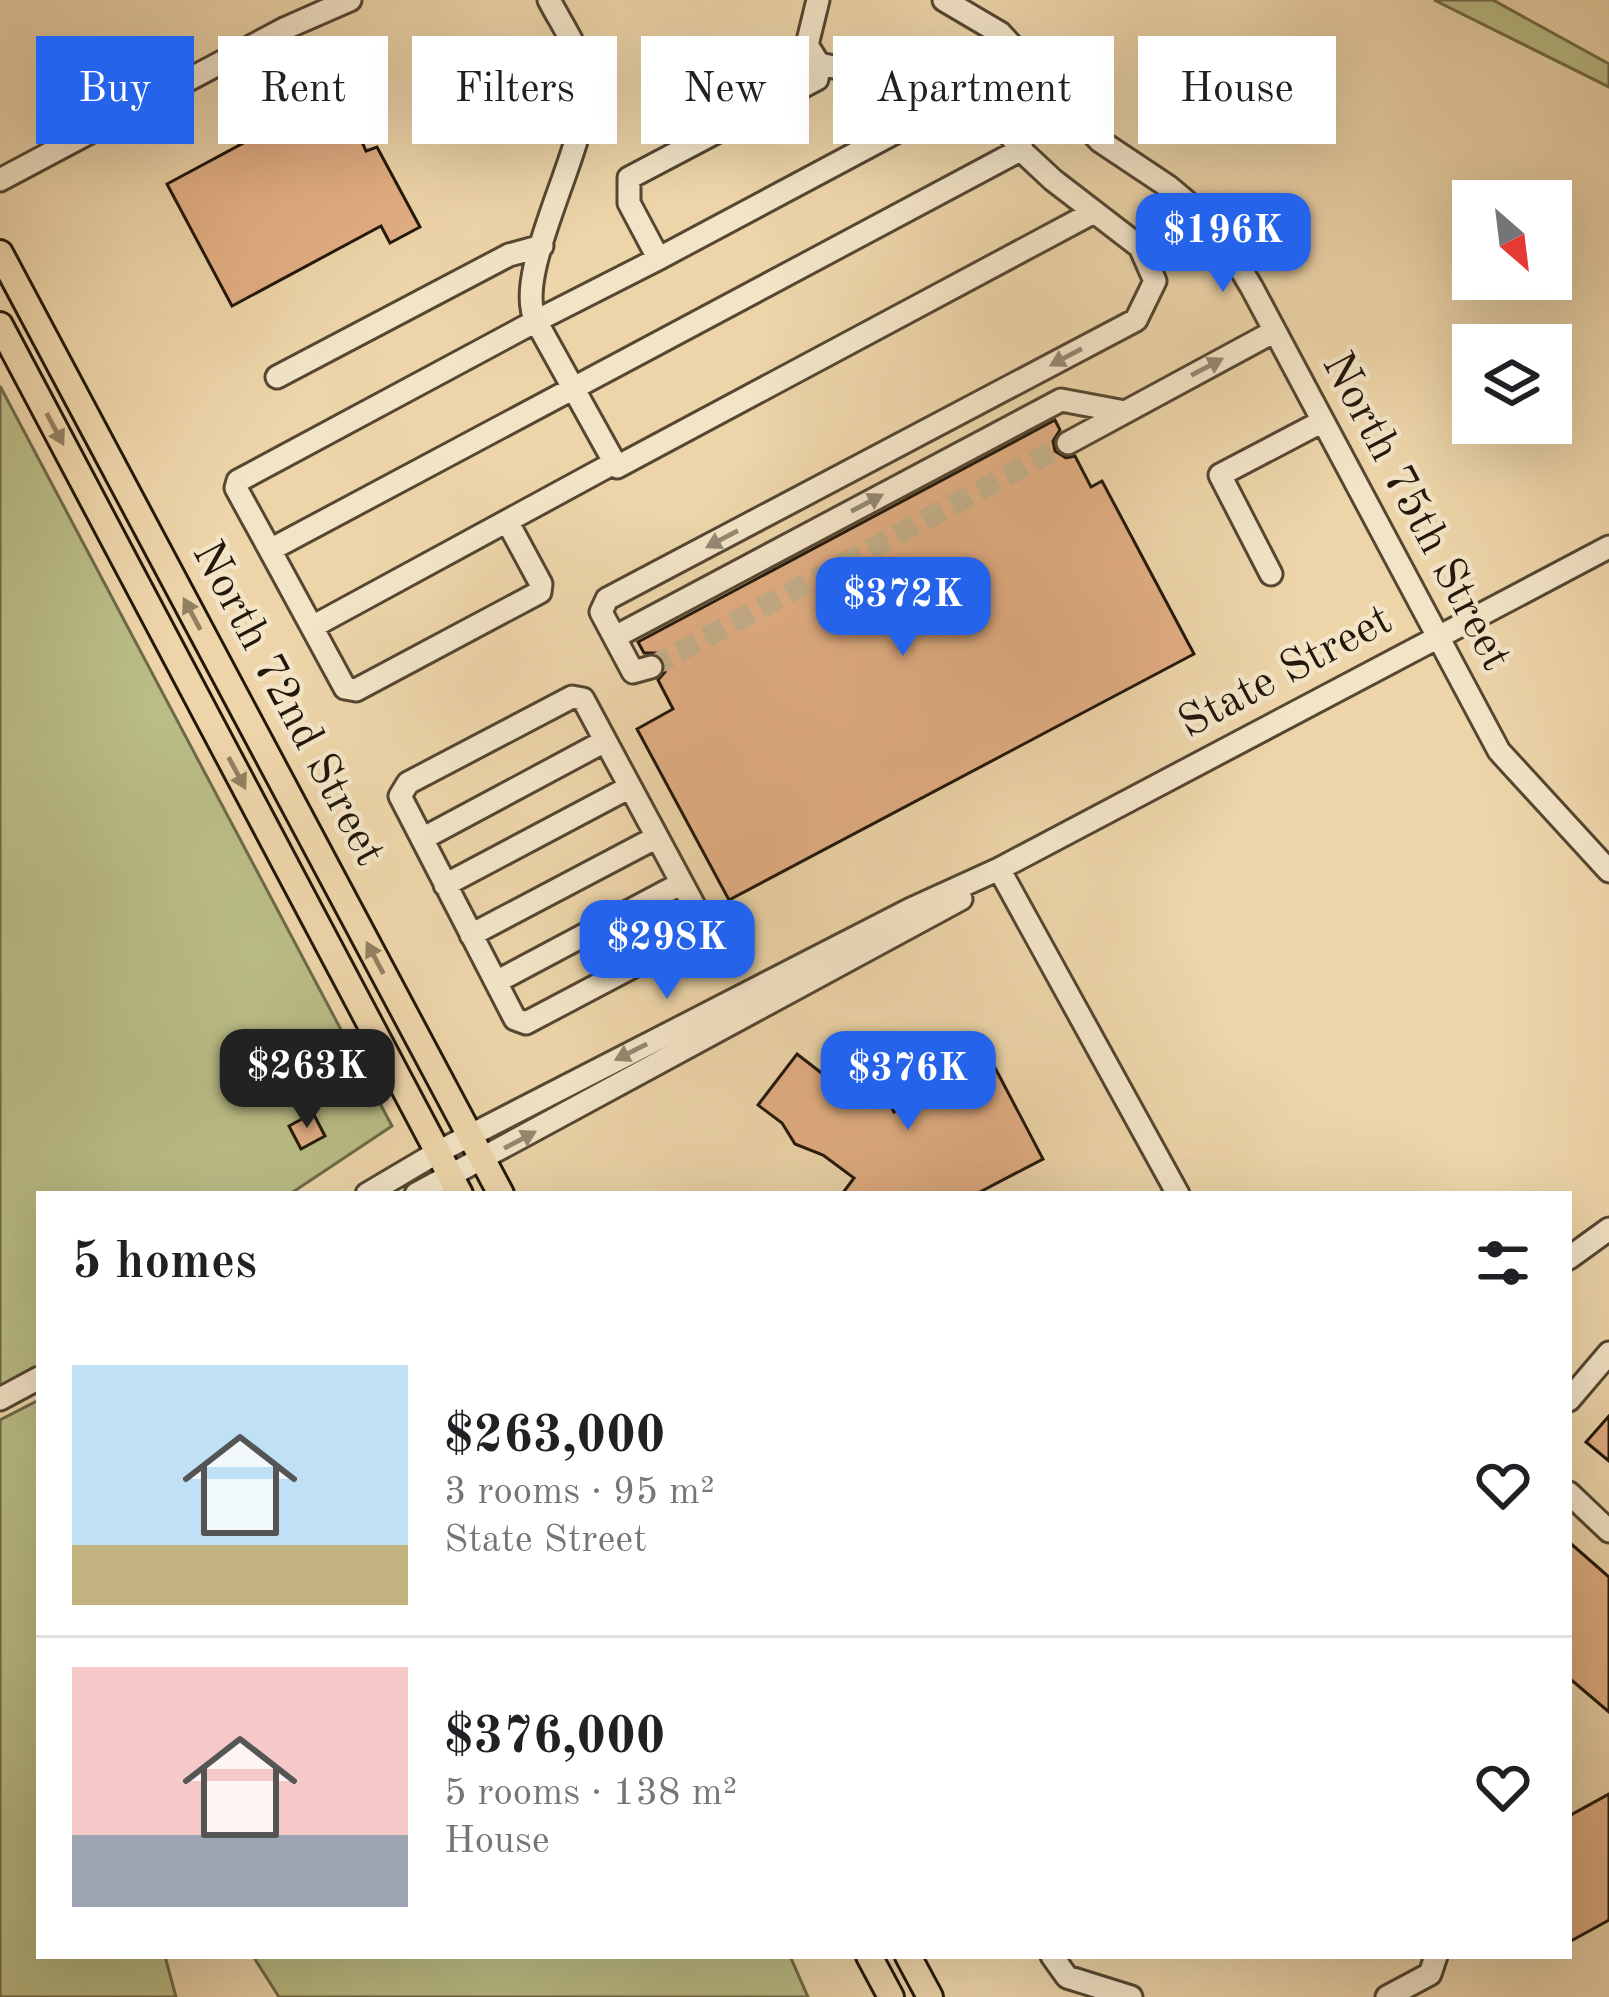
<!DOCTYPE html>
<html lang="en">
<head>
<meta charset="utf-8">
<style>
  :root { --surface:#fff; --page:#f6f6f6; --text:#202124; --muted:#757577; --line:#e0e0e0; --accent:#2563eb }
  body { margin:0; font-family:"Old Standard TT",serif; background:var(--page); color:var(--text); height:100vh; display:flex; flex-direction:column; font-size:45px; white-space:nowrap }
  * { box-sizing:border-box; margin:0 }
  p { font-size:39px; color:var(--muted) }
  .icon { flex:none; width:66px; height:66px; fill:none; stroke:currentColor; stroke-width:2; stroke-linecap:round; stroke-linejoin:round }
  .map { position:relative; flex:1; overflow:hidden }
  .sheet { position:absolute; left:36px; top:1191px; width:1536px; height:768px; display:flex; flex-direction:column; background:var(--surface); border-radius:0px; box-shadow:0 12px 48px #0002 }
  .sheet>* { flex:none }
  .banner { position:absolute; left:36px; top:36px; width:1539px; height:108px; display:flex; gap:24px }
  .needle { width:78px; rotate:152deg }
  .controls { position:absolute; left:1452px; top:180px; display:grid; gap:24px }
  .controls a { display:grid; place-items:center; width:120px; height:120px; border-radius:0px; background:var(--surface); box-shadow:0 12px 48px #0002; font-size:60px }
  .price { position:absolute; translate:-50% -102px; padding:0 27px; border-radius:24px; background:var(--accent); color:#fff; font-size:39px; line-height:78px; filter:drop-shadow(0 3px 6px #0008) }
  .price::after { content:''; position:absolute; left:50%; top:72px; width:36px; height:27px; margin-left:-18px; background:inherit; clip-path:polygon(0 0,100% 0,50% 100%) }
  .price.current { background:#222; color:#fff }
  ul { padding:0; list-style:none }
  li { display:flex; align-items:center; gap:36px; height:300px; padding:0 36px }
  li+li { border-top:3px solid var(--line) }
  li span { display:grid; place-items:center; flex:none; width:336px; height:240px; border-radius:0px; color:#555 }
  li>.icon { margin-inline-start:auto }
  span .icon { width:144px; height:144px; fill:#fffc; stroke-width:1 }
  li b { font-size:51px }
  h2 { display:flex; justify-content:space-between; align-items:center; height:144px; padding:0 36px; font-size:51px }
  .chip { padding:0 42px; border-radius:0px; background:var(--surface); box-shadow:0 12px 48px #0002; font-size:42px; line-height:108px }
  .chip.current { background:var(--accent); color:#fff }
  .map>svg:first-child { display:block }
  .green { fill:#babd86; stroke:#6e6a48; stroke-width:3 }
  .building { fill:#e2ae83; stroke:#22180a; stroke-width:3 }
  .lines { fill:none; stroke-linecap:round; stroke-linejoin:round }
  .minor-tunnel { stroke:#c4af89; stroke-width:21; stroke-dasharray:21 10; stroke-linecap:butt }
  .minor-casing { stroke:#554732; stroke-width:27 }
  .major-casing { stroke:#22180a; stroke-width:30 }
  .minor { stroke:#f3e4c7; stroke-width:21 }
  .major { stroke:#edd5a9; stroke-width:24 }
  .oneway { fill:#958872 }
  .oneway2 { fill:#928061 }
  .labels { text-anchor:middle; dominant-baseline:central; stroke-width:9; stroke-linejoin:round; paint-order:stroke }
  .street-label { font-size:45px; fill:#22180a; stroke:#f3e4c7 }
</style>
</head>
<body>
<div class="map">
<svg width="1609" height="1997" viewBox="0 0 1609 1997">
  <rect width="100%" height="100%" fill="#edd5a9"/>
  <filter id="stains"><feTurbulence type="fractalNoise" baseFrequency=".00167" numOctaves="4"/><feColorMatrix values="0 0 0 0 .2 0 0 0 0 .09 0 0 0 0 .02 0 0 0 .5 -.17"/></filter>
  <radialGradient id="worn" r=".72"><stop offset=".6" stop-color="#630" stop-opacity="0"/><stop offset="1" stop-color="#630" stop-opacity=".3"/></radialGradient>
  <!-- green -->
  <path class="green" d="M1434 0H1493L1609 64V87Z
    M0 386 392 1126 290 1194H39V1372L0 1393Z
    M39 1400V1956H165L176 1997H0V1420Z
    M253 1956H790L808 1997H279Z"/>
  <!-- building -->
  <path class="building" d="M344 100 366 151 377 147 420 227 390 243 381 226 232 306 167 184 318 103 322 111Z
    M1055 420 1060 430 1053 441 1055 451 1066 458 1075 456 1091 487 1102 481 1194 654 729 900 637 729 673 709 658 680 665 672V662L656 653H644L638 642Z
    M797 1054 864 1106 885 1095 894 1112 992 1062 1043 1159 976 1194H842L854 1178 823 1155 795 1144 782 1123 758 1105Z
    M313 1113 325 1136 301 1149 289 1126Z
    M1609 1416V1461L1586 1442Z
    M1569 1542 1609 1577V1712L1569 1678Z
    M1609 1794V1920L1569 1942V1816Z"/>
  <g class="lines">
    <!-- minor-tunnel -->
    <path class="minor-tunnel" d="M651 667 1068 443"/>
    <defs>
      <path id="minor" d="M944 0 1000 33 1100 141 1169 187 1195 209 1233 256 1252 288 1499 751 1609 871
        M819 64 817 79 629 178V203L655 252 654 261 536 321 617 467 1094 212
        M0 180 286 28 350 0
        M654 261 969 93
        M277 377 509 255 542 246
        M1068 443 1275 331
        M507 521 541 584 540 592 356 690 345 688 270 550 1022 149
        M270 550 236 488 238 481 536 321C511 274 589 146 586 86 584 55 563 27 549 0
        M1271 574 1220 475 1323 421
        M312 627 612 464
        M615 637 1061 400 1125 412
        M651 667 633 672 601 612 607 599 1136 320 1155 281 1140 247 1053 180 1023 152 980 97 819 64 807 45 818 0
        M422 839 605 741
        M999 869 1178 1194
        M445 885 630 787
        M706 928 526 1023 515 1019 400 796 408 783 572 697 583 699 706 928 714 927
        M471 935 657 837
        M496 982 682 883
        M367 1194 438 1152 911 909 999 869 1609 547
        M416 1194 961 899
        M1569 1258 1609 1229
        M0 1399 39 1378
        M1569 1400 1609 1353
        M1569 1493 1609 1531
        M1052 1956 1067 1977 1131 1997
        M1387 1997 1430 1974 1436 1956"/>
      <path id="major" d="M0 253 501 1194
        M0 325 460 1194
        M869 1956 891 1997
        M908 1956 930 1997"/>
    </defs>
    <!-- minor casing -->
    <use href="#minor" class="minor-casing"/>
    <!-- major casing -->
    <use href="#major" class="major-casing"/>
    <!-- minor -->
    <use href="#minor" class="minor"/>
    <!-- major -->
    <use href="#major" class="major"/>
  </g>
  <!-- one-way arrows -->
  <defs><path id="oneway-solid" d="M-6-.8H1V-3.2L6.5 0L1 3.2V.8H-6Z" transform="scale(3)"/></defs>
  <g class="oneway">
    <use href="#oneway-solid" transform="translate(1066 357) rotate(152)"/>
    <use href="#oneway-solid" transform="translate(1207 367) rotate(-28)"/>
    <use href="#oneway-solid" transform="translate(867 503) rotate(-28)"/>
    <use href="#oneway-solid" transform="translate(722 539) rotate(152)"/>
    <use href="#oneway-solid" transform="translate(631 1052) rotate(153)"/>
    <use href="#oneway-solid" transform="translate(520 1140) rotate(-28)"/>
  </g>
  <g class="oneway2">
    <use href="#oneway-solid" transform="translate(55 429) rotate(62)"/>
    <use href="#oneway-solid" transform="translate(192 614) rotate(-118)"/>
    <use href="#oneway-solid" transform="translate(237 773) rotate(62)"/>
    <use href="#oneway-solid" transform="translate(375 958) rotate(-118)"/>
  </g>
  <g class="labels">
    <!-- street labels -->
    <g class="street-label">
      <text transform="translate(1415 512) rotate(62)">North 75th Street</text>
      <text transform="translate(1286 673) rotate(-28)">State Street</text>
      <text transform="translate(287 704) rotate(62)">North 72nd Street</text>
    </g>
  </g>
  <rect width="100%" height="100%" filter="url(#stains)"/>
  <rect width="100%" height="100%" fill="url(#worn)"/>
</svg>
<div class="controls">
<a><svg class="needle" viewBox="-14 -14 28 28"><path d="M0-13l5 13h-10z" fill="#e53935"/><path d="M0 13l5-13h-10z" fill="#757577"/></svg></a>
<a><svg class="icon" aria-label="layers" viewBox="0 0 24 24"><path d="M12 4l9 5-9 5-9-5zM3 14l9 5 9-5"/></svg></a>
</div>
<b class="price" style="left:1223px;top:295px">$196K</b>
<b class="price" style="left:903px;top:659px">$372K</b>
<b class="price" style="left:667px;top:1002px">$298K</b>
<b class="price current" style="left:307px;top:1131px">$263K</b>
<b class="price" style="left:908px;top:1133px">$376K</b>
<div class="banner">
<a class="chip current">Buy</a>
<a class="chip">Rent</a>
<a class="chip">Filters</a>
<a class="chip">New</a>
<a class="chip">Apartment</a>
<a class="chip">House</a>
</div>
<section class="sheet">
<h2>5 homes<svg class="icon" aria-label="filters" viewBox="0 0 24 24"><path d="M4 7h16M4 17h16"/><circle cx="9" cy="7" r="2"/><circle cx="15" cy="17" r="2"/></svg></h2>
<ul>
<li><span style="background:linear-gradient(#bfe0f5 75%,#c2b280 0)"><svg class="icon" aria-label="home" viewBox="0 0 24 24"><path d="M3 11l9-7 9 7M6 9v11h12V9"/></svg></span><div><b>$263,000</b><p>3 rooms · 95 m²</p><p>State Street</p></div><svg class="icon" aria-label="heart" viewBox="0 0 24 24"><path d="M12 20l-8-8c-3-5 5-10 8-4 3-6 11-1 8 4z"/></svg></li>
<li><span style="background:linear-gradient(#f6c9c9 70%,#9aa5b1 0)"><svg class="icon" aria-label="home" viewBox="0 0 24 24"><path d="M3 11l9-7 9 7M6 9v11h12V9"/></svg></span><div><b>$376,000</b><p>5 rooms · 138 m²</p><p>House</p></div><svg class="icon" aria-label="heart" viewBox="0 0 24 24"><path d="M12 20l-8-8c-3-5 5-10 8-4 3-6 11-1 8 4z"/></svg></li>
</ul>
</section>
</div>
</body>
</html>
